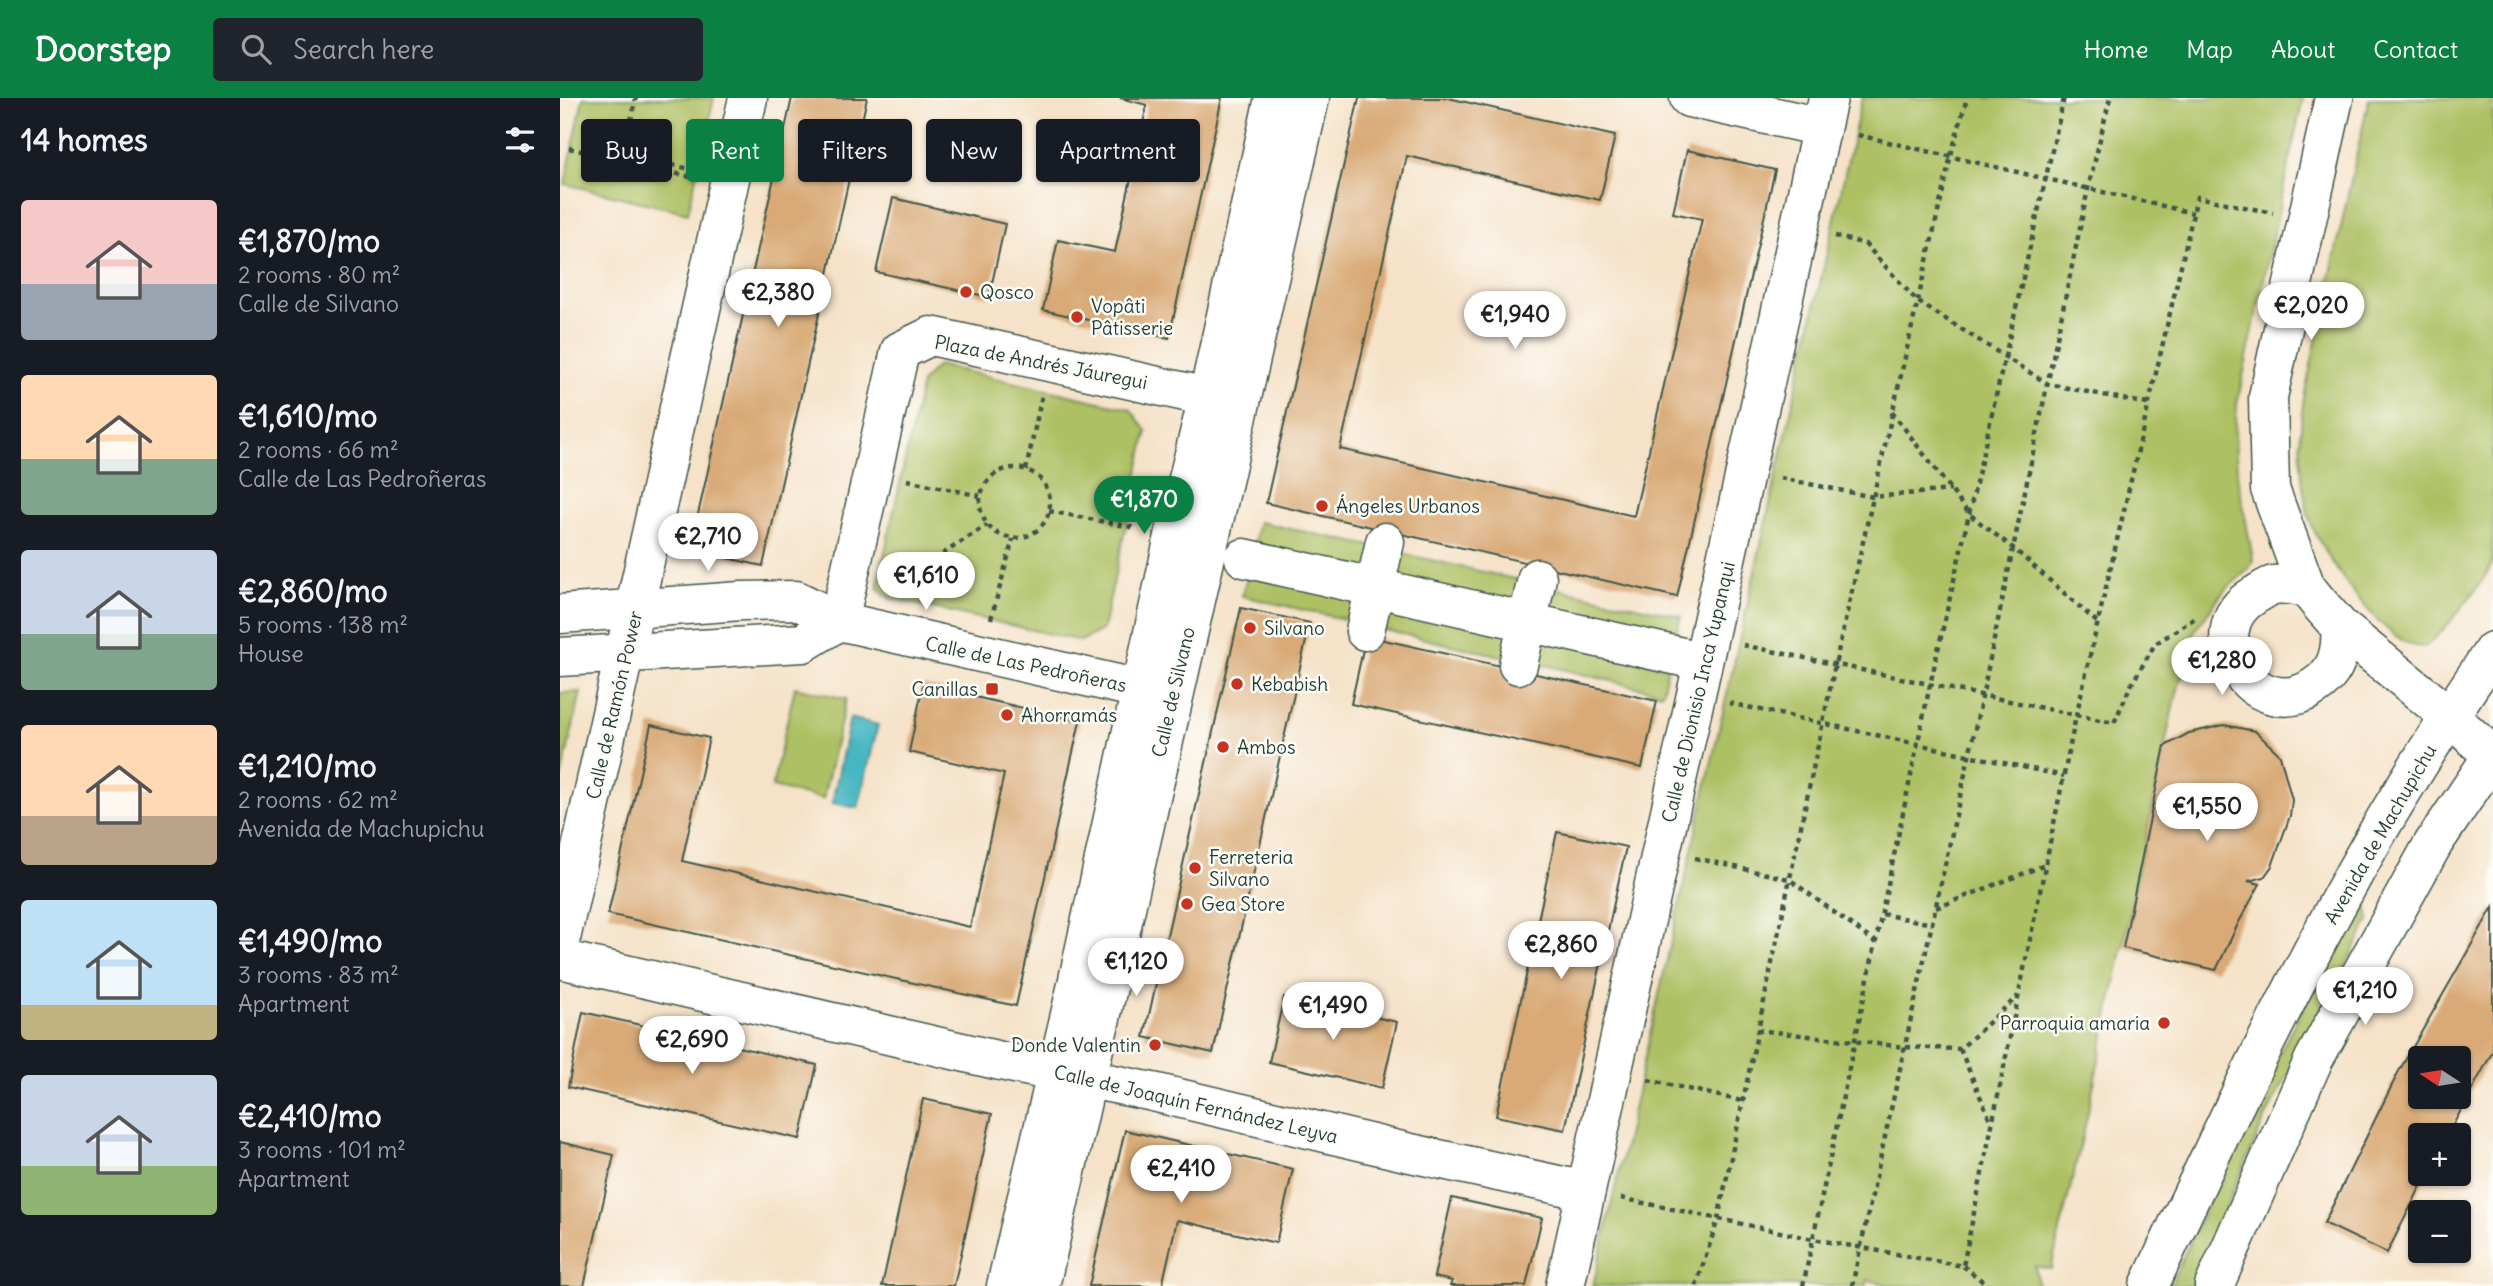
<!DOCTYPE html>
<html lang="en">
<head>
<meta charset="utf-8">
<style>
  :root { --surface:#171b24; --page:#20242c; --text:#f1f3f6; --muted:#9ea1a6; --accent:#0b8043 }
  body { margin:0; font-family:Delius,sans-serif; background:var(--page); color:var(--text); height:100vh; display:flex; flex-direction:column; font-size:26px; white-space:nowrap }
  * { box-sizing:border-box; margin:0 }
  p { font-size:23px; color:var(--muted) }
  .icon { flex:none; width:38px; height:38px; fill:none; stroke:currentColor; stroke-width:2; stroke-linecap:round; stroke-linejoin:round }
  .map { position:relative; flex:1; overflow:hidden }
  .drawer { display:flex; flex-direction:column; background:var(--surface); width:560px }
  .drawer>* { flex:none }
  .guide { position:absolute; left:21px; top:21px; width:665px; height:63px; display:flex; gap:14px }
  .needle { width:46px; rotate:282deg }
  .tools { position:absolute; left:1848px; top:948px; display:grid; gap:14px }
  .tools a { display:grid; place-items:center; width:63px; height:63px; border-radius:7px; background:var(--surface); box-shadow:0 2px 5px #0004; font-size:35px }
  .price { position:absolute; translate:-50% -60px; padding:0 16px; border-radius:24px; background:#fff; color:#222; font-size:23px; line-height:46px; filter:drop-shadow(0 2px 4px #0008) }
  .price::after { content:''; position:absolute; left:50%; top:42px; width:21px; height:16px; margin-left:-10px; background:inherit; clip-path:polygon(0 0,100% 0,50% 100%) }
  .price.active { background:var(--accent); color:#fff }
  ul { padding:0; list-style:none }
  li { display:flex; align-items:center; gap:21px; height:175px; padding:0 21px }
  li span { display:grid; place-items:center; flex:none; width:196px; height:140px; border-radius:7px; color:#555 }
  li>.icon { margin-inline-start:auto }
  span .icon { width:84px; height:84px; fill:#fffc; stroke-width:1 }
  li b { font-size:30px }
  h2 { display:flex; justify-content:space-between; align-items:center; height:84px; padding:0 21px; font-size:30px }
  .chip { padding:0 24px; border-radius:7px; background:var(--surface); box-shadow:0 2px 5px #0004; font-size:24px; line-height:63px }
  .chip.active { background:var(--accent); color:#fff }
  header { display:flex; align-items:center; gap:42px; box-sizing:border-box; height:98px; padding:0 35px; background:var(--accent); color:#fff }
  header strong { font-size:33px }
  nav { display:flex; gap:38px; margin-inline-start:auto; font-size:24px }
  .search { width:490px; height:63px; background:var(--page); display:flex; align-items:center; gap:18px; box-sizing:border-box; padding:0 24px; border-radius:7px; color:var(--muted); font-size:26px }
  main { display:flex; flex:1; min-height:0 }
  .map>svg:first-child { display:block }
  .green { fill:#adc064; stroke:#667e4c; stroke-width:2 }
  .water { fill:#47b6c1; stroke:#337a7a; stroke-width:2 }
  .building { fill:#d9aa77; fill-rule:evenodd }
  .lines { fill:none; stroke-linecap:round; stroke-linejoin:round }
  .minor-casing { stroke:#3f564a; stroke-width:41 }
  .path { stroke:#3f564a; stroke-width:4.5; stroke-dasharray:5 5; stroke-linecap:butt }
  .minor { stroke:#fff; stroke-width:38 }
  .poi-dot { fill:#c8321e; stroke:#fdfcf7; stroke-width:2.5 }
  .labels { text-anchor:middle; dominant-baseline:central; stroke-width:5; stroke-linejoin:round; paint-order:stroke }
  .poi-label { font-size:19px; fill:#1f3d34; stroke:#fdfcf7; text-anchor:start }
  .street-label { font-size:19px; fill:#1f3d34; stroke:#fdfcf7 }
</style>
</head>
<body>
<header>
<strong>Doorstep</strong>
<div class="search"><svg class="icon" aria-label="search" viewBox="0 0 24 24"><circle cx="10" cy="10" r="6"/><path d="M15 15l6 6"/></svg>Search here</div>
<nav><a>Home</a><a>Map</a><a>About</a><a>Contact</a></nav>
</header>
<main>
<section class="drawer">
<h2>14 homes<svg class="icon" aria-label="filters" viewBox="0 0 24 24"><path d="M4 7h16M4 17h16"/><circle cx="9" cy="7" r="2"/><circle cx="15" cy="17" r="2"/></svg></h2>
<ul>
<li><span style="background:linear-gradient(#f6c9c9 60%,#9aa5b1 0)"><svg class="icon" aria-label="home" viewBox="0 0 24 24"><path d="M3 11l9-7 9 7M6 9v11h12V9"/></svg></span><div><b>€1,870/mo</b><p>2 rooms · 80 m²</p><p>Calle de Silvano</p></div></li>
<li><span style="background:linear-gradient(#ffd9b3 60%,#7fa58c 0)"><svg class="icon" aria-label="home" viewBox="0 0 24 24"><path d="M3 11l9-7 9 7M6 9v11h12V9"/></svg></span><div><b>€1,610/mo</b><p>2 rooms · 66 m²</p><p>Calle de Las Pedroñeras</p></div></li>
<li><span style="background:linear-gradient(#c9d6e8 60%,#7fa58c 0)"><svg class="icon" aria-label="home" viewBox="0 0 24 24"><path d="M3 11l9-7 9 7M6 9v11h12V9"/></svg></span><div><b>€2,860/mo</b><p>5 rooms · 138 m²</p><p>House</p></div></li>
<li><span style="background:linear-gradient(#ffd9b3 65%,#b9a48a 0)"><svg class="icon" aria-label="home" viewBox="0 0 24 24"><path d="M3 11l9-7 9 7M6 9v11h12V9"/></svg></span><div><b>€1,210/mo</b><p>2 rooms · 62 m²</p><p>Avenida de Machupichu</p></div></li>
<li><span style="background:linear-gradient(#bfe0f5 75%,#c2b280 0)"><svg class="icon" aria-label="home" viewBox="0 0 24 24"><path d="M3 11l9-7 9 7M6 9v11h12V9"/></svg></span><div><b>€1,490/mo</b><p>3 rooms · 83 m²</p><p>Apartment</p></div></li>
<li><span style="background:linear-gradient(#c9d6e8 65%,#8fb573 0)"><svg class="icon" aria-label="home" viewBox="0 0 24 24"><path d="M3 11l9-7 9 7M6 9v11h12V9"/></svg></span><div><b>€2,410/mo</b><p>3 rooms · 101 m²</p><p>Apartment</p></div></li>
</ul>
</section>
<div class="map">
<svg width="1933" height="1188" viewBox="0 0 1933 1188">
  <rect width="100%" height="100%" fill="#fdfcf7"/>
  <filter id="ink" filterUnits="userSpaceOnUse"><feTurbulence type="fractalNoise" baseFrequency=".0143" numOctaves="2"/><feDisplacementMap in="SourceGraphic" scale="14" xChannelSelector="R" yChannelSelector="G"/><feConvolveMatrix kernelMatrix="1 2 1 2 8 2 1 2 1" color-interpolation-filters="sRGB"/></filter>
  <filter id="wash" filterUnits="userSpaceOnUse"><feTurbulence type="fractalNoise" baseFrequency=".00686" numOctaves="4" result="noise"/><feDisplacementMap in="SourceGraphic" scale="28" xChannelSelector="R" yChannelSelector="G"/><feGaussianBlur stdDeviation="1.57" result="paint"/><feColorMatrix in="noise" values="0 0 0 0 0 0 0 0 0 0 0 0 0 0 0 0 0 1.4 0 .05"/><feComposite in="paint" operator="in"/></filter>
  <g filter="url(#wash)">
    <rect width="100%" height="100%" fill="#f5e2c8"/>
    <!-- green -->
    <path class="green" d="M23 0H154L128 115 5 86Z
      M1302 0H1743L1677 306 1675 336 1677 374 1693 462 1689 471 1664 493 1635 532 1613 609 1527 1019 1491 1171 1475 1168 1478 1188H1334L1308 1182 1306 1188H1033Z
      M1809 0H1933C1933 124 1933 248 1933 371 1933 387 1933 457 1932 466 1926 480 1877 544 1865 548 1830 557 1757 450 1749 419 1739 379 1738 340 1744 299Z
      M378 267 570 311 587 333 543 531 521 543 329 500 317 490 362 284Z
      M699 424 816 449 811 476 693 451Z
      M831 453 963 483 957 510 826 481Z
      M688 474 805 501 800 525 682 498Z
      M985 488 1121 518 1114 545 979 516Z
      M820 505 952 534 946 559 815 530Z
      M973 538 1108 569 1102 595 968 563Z
      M235 589 286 601 263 701 212 689Z
      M21 594 0 685V595Z
      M1802 796 1806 801 1809 823 1707 1016 1631 1188H1610L1691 1009Z"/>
    <!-- water -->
    <path class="water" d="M290 620 318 627 298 710 272 705Z"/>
    <g id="blocks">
      <!-- building -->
      <path class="building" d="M232 0H307L203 468 130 452Z
        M560 0H662L609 240 483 212 498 142 555 154 587 7Z
        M799 0H888L1055 38 1040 102 847 58 780 351 1074 418 1142 121 1113 115 1127 52 1215 72 1117 499 706 405Z
        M333 100 445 126 429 199 316 174Z
        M681 510 750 525 653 955 584 939Z
        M806 538 1097 603 1082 670 791 606Z
        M363 587 520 623 456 908 48 816 91 627 149 640 122 763 410 829 444 676 349 654Z
        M1664 627 1695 633 1720 657 1732 702 1730 718 1712 768 1704 779 1688 783 1700 786 1679 824 1656 872 1563 850 1605 648 1629 635Z
        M997 734 1066 749 1005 1032 936 1018Z
        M1933 809V953L1887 1038H1860V1076H1867L1827 1155 1764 1125 1838 975ZM1860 961H1899V999H1860Z
        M724 899 837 924 822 990 709 964Z
        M23 914 257 967 240 1041 8 989Z
        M363 1001 432 1016 394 1188H322Z
        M565 1032 733 1071 716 1145 617 1122 602 1188H529Z
        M0 1044 54 1057 24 1188H0Z
        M892 1100 982 1120 966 1188H890L892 1183 874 1179Z"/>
    </g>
  </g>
  <g filter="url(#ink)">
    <use href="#blocks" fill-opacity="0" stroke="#3f564a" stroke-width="2"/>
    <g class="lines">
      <defs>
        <path id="minor" d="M1129 0 1261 29
          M1774 0 1708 299 1710 391 1746 489 1758 504 1780 529 1889 618 1933 658
          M684 460 1127 560
          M1746 489C1736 489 1724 485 1714 487 1708 488 1701 494 1695 497 1633 533 1695 629 1754 589 1776 575 1782 555 1780 529
          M0 516 181 503 236 502 279 523 606 597
          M279 523 340 253 371 238 648 299
          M805 533 825 444
          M0 559 243 545 279 523
          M958 567 977 480
          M0 845 188 0
          M0 861 445 964 593 994 846 1054 1026 1093
          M446 1188 516 891 614 438 648 299 714 0
          M480 1188C568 791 661 396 750 0
          M1005 1188 1268 0
          M1589 1188C1654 1049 1720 909 1795 774 1837 698 1884 625 1933 553
          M1654 1188 1754 961 1873 746 1933 657"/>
      </defs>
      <!-- minor casing -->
      <use href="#minor" class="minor-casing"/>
      <!-- path -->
      <path class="path" d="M1298 37 1633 115
        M9 50 135 80
        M63 55 134 72
        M62 62 76 0
        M1275 138 1305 146 1357 203 1488 286 1588 306
        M1332 314 1409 416 1453 450 1538 525
        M420 405a35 35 0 1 1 70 0a35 35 0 1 1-70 0Z
        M466 372 482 297
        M1220 380 1313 399 1391 392
        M347 382 420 398
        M489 413 576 430
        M329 464C351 470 352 483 348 503
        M349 478 427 427
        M431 521 453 441
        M1183 547 1554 625 1570 589 1595 546 1635 520
        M1169 605 1504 678
        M1135 760 1229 781 1316 845
        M1376 810 1485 767
        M1322 816 1372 826
        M1197 932 1345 949 1400 951 1458 898
        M1400 951 1431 1024
        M1088 982 1182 1003
        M1061 1100 1253 1141 1403 1168 1516 618 1637 99 1713 115
        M1403 1168 1429 1188
        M1136 1188 1158 1121 1275 567 1391 57 1407 0
        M1243 1188 1370 587 1504 0
        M1292 1188 1422 599 1528 91 1550 0"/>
      <!-- minor -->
      <use href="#minor" class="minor"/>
    </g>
  </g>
  <!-- markers -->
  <g class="poi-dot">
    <circle cx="406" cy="194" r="7"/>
    <circle cx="517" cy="219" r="7"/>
    <circle cx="762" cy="408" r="7"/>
    <circle cx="690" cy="530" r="7"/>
    <circle cx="677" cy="586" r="7"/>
    <rect x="425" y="584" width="14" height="14" rx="3.5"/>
    <circle cx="447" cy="617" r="7"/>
    <circle cx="663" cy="649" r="7"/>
    <circle cx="635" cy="770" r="7"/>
    <circle cx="627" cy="806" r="7"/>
    <circle cx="1604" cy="925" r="7"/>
    <circle cx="595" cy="947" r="7"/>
  </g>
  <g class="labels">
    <!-- poi labels -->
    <g class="poi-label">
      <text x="420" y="194">Qosco</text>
      <text x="531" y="208">Vopâti<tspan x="531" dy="22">Pâtisserie</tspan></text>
      <text x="776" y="408">Ángeles Urbanos</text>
      <text x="704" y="530">Silvano</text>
      <text x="691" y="586">Kebabish</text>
      <text x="418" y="591" text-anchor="end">Canillas</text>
      <text x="461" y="617">Ahorramás</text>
      <text x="677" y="649">Ambos</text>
      <text x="649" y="759">Ferreteria<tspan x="649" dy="22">Silvano</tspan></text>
      <text x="641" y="806">Gea Store</text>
      <text x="1590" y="925" text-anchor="end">Parroquia amaria</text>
      <text x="581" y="947" text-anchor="end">Donde Valentin</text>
    </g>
    <!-- street labels -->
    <g class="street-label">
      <text transform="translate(481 264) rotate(11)">Plaza de Andrés Jáuregui</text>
      <text transform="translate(466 566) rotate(12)">Calle de Las Pedroñeras</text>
      <text transform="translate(613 594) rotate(-77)">Calle de Silvano</text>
      <text transform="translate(1138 594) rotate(-77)">Calle de Dionisio Inca Yupanqui</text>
      <text transform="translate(54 607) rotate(-77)">Calle de Ramón Power</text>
      <text transform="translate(1820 736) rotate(-60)">Avenida de Machupichu</text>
      <text transform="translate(636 1006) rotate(13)">Calle de Joaquín Fernández Leyva</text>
    </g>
  </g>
</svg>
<div class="tools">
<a><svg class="needle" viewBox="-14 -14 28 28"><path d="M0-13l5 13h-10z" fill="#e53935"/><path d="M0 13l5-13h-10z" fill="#9ea1a6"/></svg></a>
<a>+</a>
<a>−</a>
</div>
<b class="price" style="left:218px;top:231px">€2,380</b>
<b class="price" style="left:1751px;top:244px">€2,020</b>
<b class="price" style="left:955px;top:253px">€1,940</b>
<b class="price active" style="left:584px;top:438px">€1,870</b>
<b class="price" style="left:148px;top:475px">€2,710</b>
<b class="price" style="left:366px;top:514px">€1,610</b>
<b class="price" style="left:1662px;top:599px">€1,280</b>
<b class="price" style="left:1647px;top:745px">€1,550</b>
<b class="price" style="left:1001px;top:883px">€2,860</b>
<b class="price" style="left:576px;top:900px">€1,120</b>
<b class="price" style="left:1805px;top:929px">€1,210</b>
<b class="price" style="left:773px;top:944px">€1,490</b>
<b class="price" style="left:132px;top:978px">€2,690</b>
<b class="price" style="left:621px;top:1107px">€2,410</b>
<div class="guide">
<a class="chip">Buy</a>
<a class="chip active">Rent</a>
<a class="chip">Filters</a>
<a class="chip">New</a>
<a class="chip">Apartment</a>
</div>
</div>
</main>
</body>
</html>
